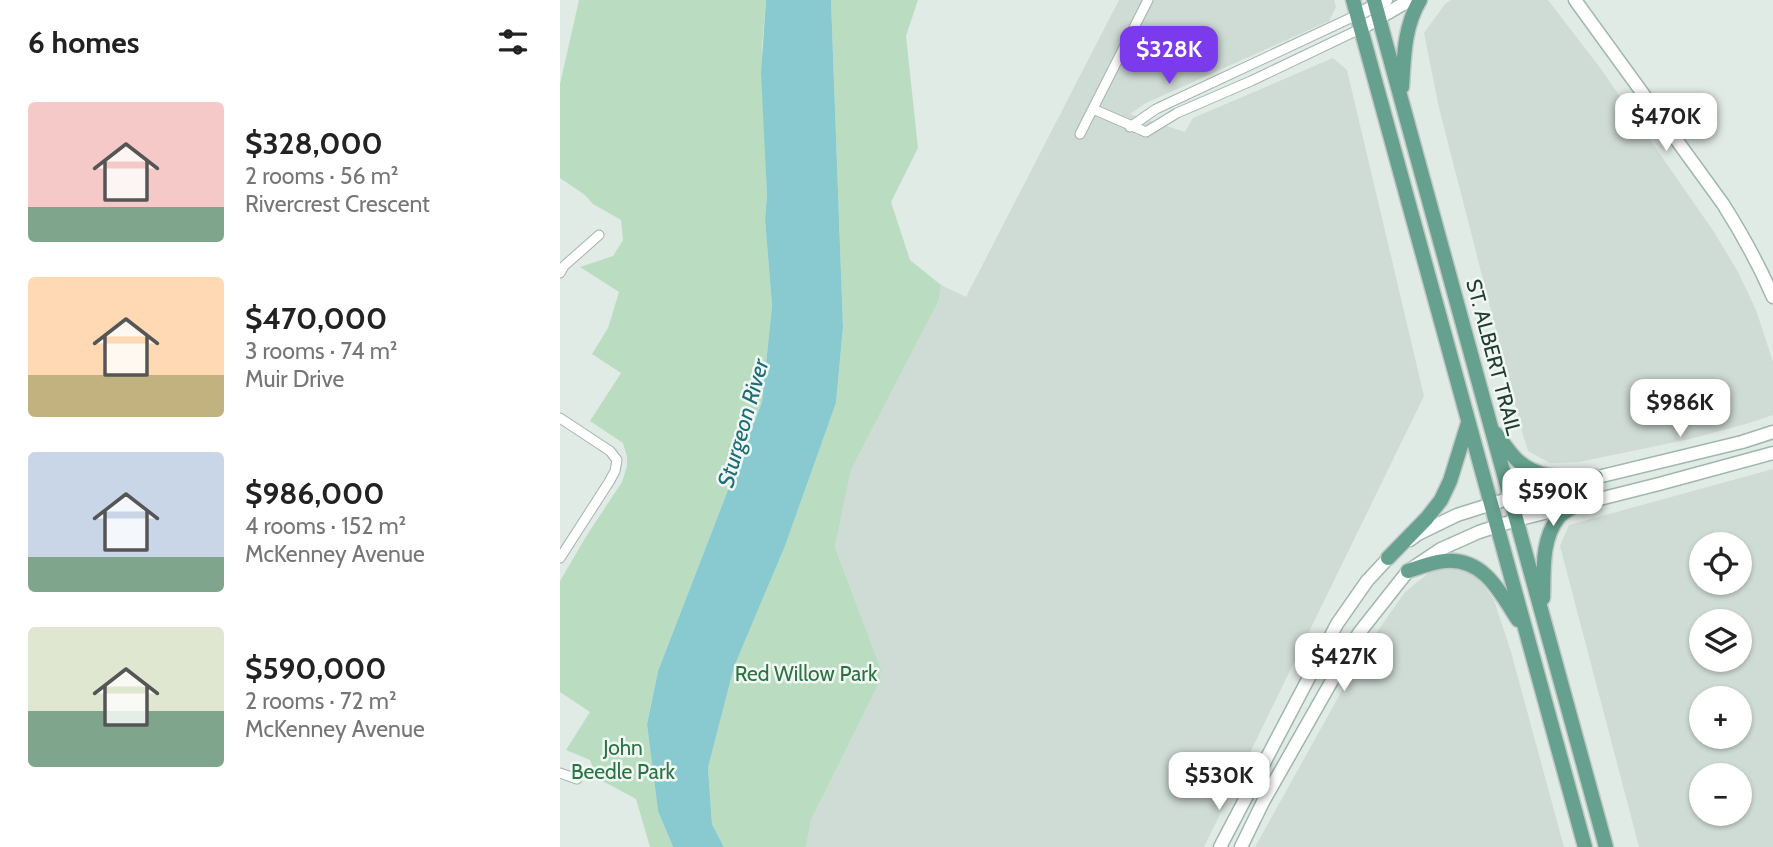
<!DOCTYPE html>
<html lang="en">
<head>
<meta charset="utf-8">
<style>
  :root { --surface:#fff; --page:#f6f6f6; --text:#222; --muted:#767676; --accent:#7c3aed }
  body { margin:0; font-family:Cabin,sans-serif; background:var(--page); color:var(--text); height:100vh; display:flex; flex-direction:column; font-size:26px; white-space:nowrap }
  * { box-sizing:border-box; margin:0 }
  p { font-size:23px; color:var(--muted) }
  .icon { flex:none; width:38px; height:38px; fill:none; stroke:currentColor; stroke-width:2; stroke-linecap:round; stroke-linejoin:round }
  .map { position:relative; flex:1; overflow:hidden }
  .side { display:flex; flex-direction:column; background:var(--surface); width:560px }
  .side>* { flex:none }
  .fabs { position:absolute; left:1129px; top:532px; display:grid; gap:14px }
  .fabs a { display:grid; place-items:center; width:63px; height:63px; border-radius:50%; background:var(--surface); box-shadow:0 2px 5px #0004; font-size:35px }
  .price { position:absolute; translate:-50% -60px; padding:0 16px; border-radius:14px; background:#fff; color:#222; font-size:23px; line-height:46px; filter:drop-shadow(0 2px 4px #0008) }
  .price::after { content:''; position:absolute; left:50%; top:42px; width:21px; height:16px; margin-left:-10px; background:inherit; clip-path:polygon(0 0,100% 0,50% 100%) }
  .price.on { background:var(--accent); color:#fff }
  ul { padding:0; list-style:none }
  li { display:flex; align-items:center; gap:21px; height:175px; padding:0 28px }
  li span { display:grid; place-items:center; flex:none; width:196px; height:140px; border-radius:7px; color:#555 }
  li>.icon { margin-inline-start:auto }
  span .icon { width:84px; height:84px; fill:#fffc; stroke-width:1 }
  li b { font-size:30px }
  h2 { display:flex; justify-content:space-between; align-items:center; height:84px; padding:0 28px; font-size:30px }
  main { display:flex; flex:1; min-height:0 }
  .map>svg:first-child { display:block }
  .built { fill:#cfdbd5; fill-rule:evenodd }
  .green { fill:#baddc1 }
  .water { fill:#89cad1 }
  .lines { fill:none; stroke-linecap:round; stroke-linejoin:round }
  .street-casing { stroke:#a4b3ad; stroke-width:11 }
  .secondary-casing { stroke:#9fb7ad; stroke-width:15 }
  .primary-casing { stroke:#c1c8c6; stroke-width:17 }
  .street { stroke:#fff; stroke-width:9 }
  .secondary { stroke:#fff; stroke-width:12 }
  .primary { stroke:#65a18e; stroke-width:14 }
  .labels { text-anchor:middle; dominant-baseline:central; stroke-width:5; stroke-linejoin:round; paint-order:stroke }
  .street-label { font-size:21px; fill:#213c33; stroke:#f1f8f4 }
  .park-label { font-size:21px; fill:#2c7343; stroke:#f1f8f4 }
  .water-label { font-size:23px; font-style:italic; fill:#1c6d77; stroke:#f1f8f4 }
</style>
</head>
<body>
<main>
<section class="side">
<h2>6 homes<svg class="icon" aria-label="filters" viewBox="0 0 24 24"><path d="M4 7h16M4 17h16"/><circle cx="9" cy="7" r="2"/><circle cx="15" cy="17" r="2"/></svg></h2>
<ul>
<li><span style="background:linear-gradient(#f6c9c9 75%,#7fa58c 0)"><svg class="icon" aria-label="home" viewBox="0 0 24 24"><path d="M3 11l9-7 9 7M6 9v11h12V9"/></svg></span><div><b>$328,000</b><p>2 rooms · 56 m²</p><p>Rivercrest Crescent</p></div></li>
<li><span style="background:linear-gradient(#ffd9b3 70%,#c2b280 0)"><svg class="icon" aria-label="home" viewBox="0 0 24 24"><path d="M3 11l9-7 9 7M6 9v11h12V9"/></svg></span><div><b>$470,000</b><p>3 rooms · 74 m²</p><p>Muir Drive</p></div></li>
<li><span style="background:linear-gradient(#c9d6e8 75%,#7fa58c 0)"><svg class="icon" aria-label="home" viewBox="0 0 24 24"><path d="M3 11l9-7 9 7M6 9v11h12V9"/></svg></span><div><b>$986,000</b><p>4 rooms · 152 m²</p><p>McKenney Avenue</p></div></li>
<li><span style="background:linear-gradient(#dfe7d0 60%,#7fa58c 0)"><svg class="icon" aria-label="home" viewBox="0 0 24 24"><path d="M3 11l9-7 9 7M6 9v11h12V9"/></svg></span><div><b>$590,000</b><p>2 rooms · 72 m²</p><p>McKenney Avenue</p></div></li>
</ul>
</section>
<div class="map">
<svg width="1213" height="847" viewBox="0 0 1213 847">
  <rect width="100%" height="100%" fill="#e1ebe6"/>
  <!-- built -->
  <path class="built" d="M559 0H774L776 7 769 21 586 103 570 114 625 132 633 118 773 58 787 70 864 396 644 847H246L251 820 320 681 321 669 275 547 291 470 379 300 381 285 406 297Z
    M891 0H988L1041 69 1154 232 1178 272 1196 310 1213 362V415L1189 423 1130 439 1019 462 990 463 968 451 963 435 879 108 864 33 885 4Z
    M1213 469V847H1079L1000 546 1009 525ZM1141 544H1180V583H1141ZM1141 621H1180V660H1141ZM1180 698V737H1141V698ZM1180 775V814H1141V775Z
    M895 566 916 575 934 600 951 652 1004 847H695L805 649 845 592 875 568Z"/>
  <!-- green -->
  <path class="green" d="M19 0H206L202 47 207 195 205 219 212 306 202 402 98 671 87 723 98 811 113 847H90L76 799 37 778 30 760 6 750 30 712 0 692V581L27 535 62 482 67 466V457L63 443 30 421 61 373 32 354 48 328 59 292 20 267 53 256 63 240 61 220 33 204 25 195 0 178V84Z
    M271 0H358L346 36 358 148 331 202 350 260 381 285 379 300 291 470 275 547 321 669 320 681 251 820 246 847H164L152 824 148 768 174 667 225 546 276 403 283 327Z"/>
  <!-- water -->
  <path class="water" d="M206 0H271L283 327 276 403 225 546 174 667 148 768 152 824 164 847H113L98 811 87 724 98 671 202 402 212 306 205 219 207 195 201 73Z"/>
  <g class="lines">
    <defs>
      <path id="street" d="M533 109 586 132 617 113 691 81 800 29
        M570 127 596 109 797 15
        M520 134 588 0
        M0 273 4 266 39 235
        M0 418 50 451 57 460 55 471 49 482 0 558
        M0 773 17 779"/>
      <path id="secondary" d="M1015 0 1163 204C1182 234 1199 265 1213 297
        M797 15 826 0
        M800 29 850 0
        M850 540 858 534 897 515 951 498 1182 442 1213 432
        M660 847 777 624 807 581 833 553
        M681 847 703 802 799 633 848 571 881 549 919 532 956 520 1099 484 1213 453"/>
      <path id="primary" d="M793 0 1025 847
        M814 0 1046 847
        M842 87C844 56 844 27 860 0
        M935 433C943 442 948 451 956 459 978 481 1008 477 1036 477
        M828 558 867 518 881 500 890 481 908 423
        M848 571C860 567 873 562 885 561 924 558 940 592 958 620
        M983 598C984 572 981 540 998 518 1003 511 1013 507 1021 503"/>
    </defs>
    <!-- street casing -->
    <use href="#street" class="street-casing"/>
    <!-- secondary casing -->
    <use href="#secondary" class="secondary-casing"/>
    <!-- primary casing -->
    <use href="#primary" class="primary-casing"/>
    <!-- street -->
    <use href="#street" class="street"/>
    <!-- secondary -->
    <use href="#secondary" class="secondary"/>
    <!-- primary -->
    <use href="#primary" class="primary"/>
  </g>
  <g class="labels">
    <!-- street labels -->
    <g class="street-label">
      <text transform="translate(934 357) rotate(75)">ST. ALBERT TRAIL</text>
    </g>
    <!-- park labels -->
    <g class="park-label">
      <text x="246" y="673">Red Willow Park</text>
      <text x="63" y="747">John<tspan x="63" dy="24">Beedle Park</tspan></text>
    </g>
    <!-- water labels -->
    <g class="water-label">
      <text transform="translate(183 423) rotate(-74)">Sturgeon River</text>
    </g>
  </g>
</svg>
<div class="fabs">
<a><svg class="icon" aria-label="locate" viewBox="0 0 24 24"><circle cx="12" cy="12" r="6"/><path d="M12 2v4M12 18v4M2 12h4M18 12h4"/></svg></a>
<a><svg class="icon" aria-label="layers" viewBox="0 0 24 24"><path d="M12 4l9 5-9 5-9-5zM3 14l9 5 9-5"/></svg></a>
<a>+</a>
<a>−</a>
</div>
<b class="price on" style="left:609px;top:86px">$328K</b>
<b class="price" style="left:1106px;top:153px">$470K</b>
<b class="price" style="left:1120px;top:439px">$986K</b>
<b class="price" style="left:993px;top:528px">$590K</b>
<b class="price" style="left:784px;top:693px">$427K</b>
<b class="price" style="left:659px;top:812px">$530K</b>
</div>
</main>
</body>
</html>
